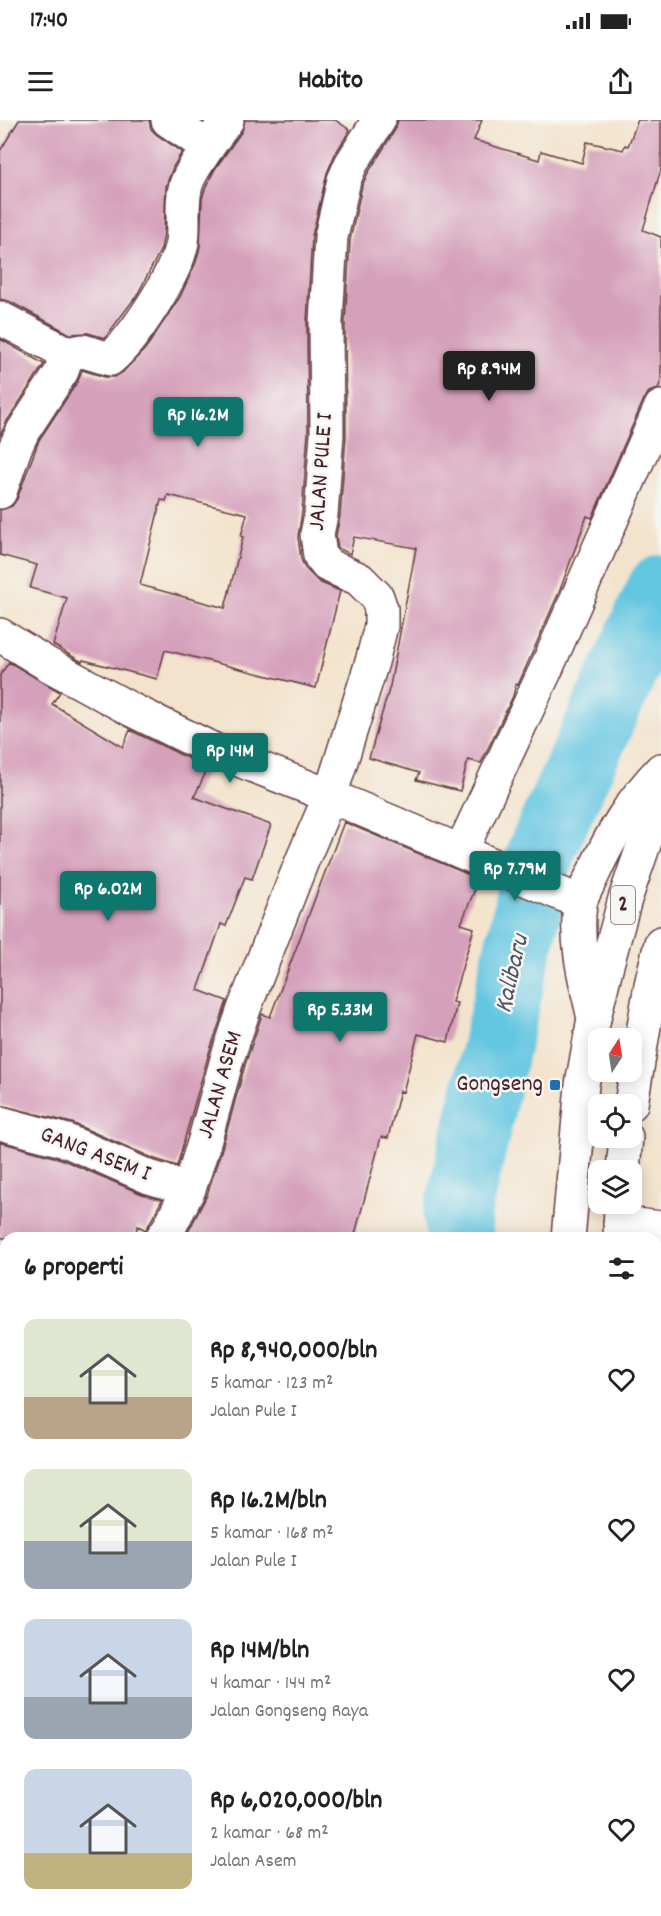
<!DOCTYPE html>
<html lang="id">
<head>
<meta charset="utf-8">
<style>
  :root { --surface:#fff; --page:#f2f2f2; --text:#222; --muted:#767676; --accent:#0f766e }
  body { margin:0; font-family:Dekko,sans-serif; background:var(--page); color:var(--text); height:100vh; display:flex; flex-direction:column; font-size:22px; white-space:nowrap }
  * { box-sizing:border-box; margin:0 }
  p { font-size:20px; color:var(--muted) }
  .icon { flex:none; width:33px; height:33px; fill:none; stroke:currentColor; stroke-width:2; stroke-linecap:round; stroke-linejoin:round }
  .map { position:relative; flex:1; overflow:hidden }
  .side { position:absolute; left:0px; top:1112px; width:662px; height:686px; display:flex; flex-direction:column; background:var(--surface); border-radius:18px 18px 0 0; box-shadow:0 3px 15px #0003 }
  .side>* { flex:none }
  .needle { width:39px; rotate:12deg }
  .tools { position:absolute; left:588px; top:908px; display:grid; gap:12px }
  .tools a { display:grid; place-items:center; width:54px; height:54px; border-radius:12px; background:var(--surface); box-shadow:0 3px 15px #0003; font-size:30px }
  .price { position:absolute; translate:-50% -51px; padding:0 14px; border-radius:6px; background:var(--accent); color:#fff; font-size:20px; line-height:39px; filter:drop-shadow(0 2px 3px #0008) }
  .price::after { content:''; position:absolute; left:50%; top:36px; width:18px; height:14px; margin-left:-9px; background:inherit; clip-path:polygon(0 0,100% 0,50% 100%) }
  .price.active { background:#222; color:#fff }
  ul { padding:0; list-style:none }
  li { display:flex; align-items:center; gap:18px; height:150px; padding:0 24px }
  li span { display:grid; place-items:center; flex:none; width:168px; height:120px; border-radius:12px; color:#555 }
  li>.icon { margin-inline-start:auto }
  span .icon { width:72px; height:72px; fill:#fffc; stroke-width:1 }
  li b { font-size:26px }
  h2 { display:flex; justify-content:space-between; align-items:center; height:72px; padding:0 24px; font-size:26px }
  .status { display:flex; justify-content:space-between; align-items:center; height:42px; padding:0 30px; background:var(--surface); direction:ltr }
  .status svg { height:16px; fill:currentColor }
  header { display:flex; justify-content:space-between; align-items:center; height:78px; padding:0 24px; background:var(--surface); font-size:27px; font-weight:800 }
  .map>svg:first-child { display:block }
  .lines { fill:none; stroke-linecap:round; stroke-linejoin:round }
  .river { stroke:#63c6e1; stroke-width:68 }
  .building { fill:#d5a0ba; fill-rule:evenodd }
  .minor-casing { stroke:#633c43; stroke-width:36 }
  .highway-casing { stroke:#633c43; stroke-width:36 }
  .minor { stroke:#fff; stroke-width:33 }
  .highway { stroke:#fff; stroke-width:33 }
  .poi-dot { fill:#1f6fb2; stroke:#f6f6f2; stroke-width:2 }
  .labels { text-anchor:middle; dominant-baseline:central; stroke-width:5; stroke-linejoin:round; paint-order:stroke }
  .shield { fill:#f6f6f2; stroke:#7e6067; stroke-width:1.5 }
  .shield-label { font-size:22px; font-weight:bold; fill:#4a1f2b }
  .street-label { font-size:24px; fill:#4a1f2b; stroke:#f6f6f2 }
  .poi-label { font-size:24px; fill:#4a1f2b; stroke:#f6f6f2; text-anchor:end }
  .water-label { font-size:26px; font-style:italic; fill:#525162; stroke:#f6f6f2 }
</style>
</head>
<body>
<div class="status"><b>17:40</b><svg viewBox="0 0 49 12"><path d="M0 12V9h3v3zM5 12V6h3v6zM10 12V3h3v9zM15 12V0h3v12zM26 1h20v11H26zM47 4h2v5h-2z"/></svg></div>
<header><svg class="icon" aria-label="menu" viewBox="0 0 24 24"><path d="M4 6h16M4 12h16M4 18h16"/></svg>Habito<svg class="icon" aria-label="share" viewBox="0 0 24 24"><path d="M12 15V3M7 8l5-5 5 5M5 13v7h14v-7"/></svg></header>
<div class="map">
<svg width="661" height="1796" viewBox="0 0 661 1796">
  <rect width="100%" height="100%" fill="#f6f6f2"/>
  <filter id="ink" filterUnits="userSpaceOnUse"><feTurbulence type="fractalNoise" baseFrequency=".0167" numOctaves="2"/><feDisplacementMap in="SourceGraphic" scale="12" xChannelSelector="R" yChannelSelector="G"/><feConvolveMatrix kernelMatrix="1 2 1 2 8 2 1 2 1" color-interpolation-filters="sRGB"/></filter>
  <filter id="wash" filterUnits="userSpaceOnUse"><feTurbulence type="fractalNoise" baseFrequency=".008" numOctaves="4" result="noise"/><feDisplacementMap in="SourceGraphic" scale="24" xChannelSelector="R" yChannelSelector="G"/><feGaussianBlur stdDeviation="1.35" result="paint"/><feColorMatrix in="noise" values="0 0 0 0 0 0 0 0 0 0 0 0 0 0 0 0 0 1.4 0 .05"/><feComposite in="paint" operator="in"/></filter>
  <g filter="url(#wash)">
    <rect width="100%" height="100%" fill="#f3e3cc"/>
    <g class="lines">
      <!-- river -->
      <path class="river" d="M460 1118 457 1095 541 731 661 469
        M620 1791 623 1796"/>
    </g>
    <g id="blocks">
      <!-- building -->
      <path class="building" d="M19 0H149L151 9 157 15 182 32 173 47 166 66 164 113 161 129 137 175 105 218 88 213 70 214 9 181 0 179V31Z
        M245 0H335L350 10 335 34 327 53 312 116 307 202 308 313 302 392 298 417 301 439 305 448 319 462 340 471 316 568 165 530 157 559 83 540 82 542 53 525 67 478 30 468 37 445 0 435V390L12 386 17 379 39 320 78 261 82 250 105 257H115L123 252 146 228 180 177 196 142 200 127 202 79 205 69 215 49 242 11ZM168 375 247 394 241 416 243 417 225 488 140 465 161 380 166 381Z
        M398 0H482L474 20 539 40 541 31 582 43 587 22 623 30 625 25 628 26 638 0H661V49L643 110 661 117V260L658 269 649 272 644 279 592 398 587 396 560 470 518 565 516 564 513 576 481 643 468 640 460 671 416 660 419 653 369 638 390 566 416 428 354 417 350 434 338 428 336 415 340 396 346 315 345 202 350 120 362 66 368 53 395 10Z
        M0 219 44 244 7 301 0 316Z
        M9 542 60 572 52 584 123 627 130 610 208 648 194 677 271 705 252 759 245 757 226 806 221 804 198 870 227 881 209 933 177 1046 155 1039 72 1003 0 985V555Z
        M344 702 479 759 461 804 474 808 452 882 457 883 448 922 418 914 403 972 400 971 388 1018 381 1017 354 1118H185L207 1075 222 1028 245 945 262 895V894L270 897Z
        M0 1022 61 1039 142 1074 162 1080 146 1110 138 1106 133 1118H0Z"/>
    </g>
  </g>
  <g filter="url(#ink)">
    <use href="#blocks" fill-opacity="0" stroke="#633c43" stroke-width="1.5"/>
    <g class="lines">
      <defs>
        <path id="minor" d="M168 0 208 27
          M0 198 59 229 64 244 62 251 23 311 15 328 0 372
          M62 235 83 231 110 239C134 219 177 153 182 122 185 103 180 80 187 62 194 44 215 17 227 0
          M0 515 47 544 132 590 214 630 330 676 580 782
          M461 731 547 547 661 287
          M594 898C585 860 575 823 580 784 582 774 589 763 593 754 611 715 631 681 661 650
          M0 1003 67 1021 149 1057 189 1069
          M620 1103 661 1108
          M162 1118 169 1108 189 1069 204 1023 227 939 244 889 302 741 330 676 372 542 381 506V489L377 477 359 459 327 445 320 436 317 414 321 395 327 314 326 202 331 117 344 60 351 44 379 0
          M0 1163H6
          M656 1395H661
          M0 1592 6 1591
          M321 1791 324 1796
          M122 1796V1791"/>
        <path id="highway" d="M631 984 651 865 661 823
          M623 1050 626 1017
          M568 1118 582 965 594 898 606 848 625 779 661 675
          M620 1118 621 1083
          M656 1500 661 1522
          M656 1650 661 1667"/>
      </defs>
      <!-- minor casing -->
      <use href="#minor" class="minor-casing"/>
      <!-- highway casing -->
      <use href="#highway" class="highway-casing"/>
      <!-- minor -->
      <use href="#minor" class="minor"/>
      <!-- highway -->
      <use href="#highway" class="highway"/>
    </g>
  </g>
  <!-- markers -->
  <rect class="poi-dot" x="549" y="959" width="12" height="12" rx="3"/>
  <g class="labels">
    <!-- shield labels -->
    <rect class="shield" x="611" y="766" width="24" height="38" rx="4.5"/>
    <g class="shield-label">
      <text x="623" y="785">2</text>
    </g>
    <!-- street labels -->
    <g class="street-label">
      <text transform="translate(322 352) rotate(-86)">JALAN PULE I</text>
      <text transform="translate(221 965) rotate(-74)">JALAN ASEM</text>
      <text transform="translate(95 1035) rotate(21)">GANG ASEM I</text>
    </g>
    <!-- poi labels -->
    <g class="poi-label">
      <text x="543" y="965">Gongseng</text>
    </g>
    <!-- water labels -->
    <g class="water-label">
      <text transform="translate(513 854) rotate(-77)">Kalibaru</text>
    </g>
  </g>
</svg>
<div class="tools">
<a><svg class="needle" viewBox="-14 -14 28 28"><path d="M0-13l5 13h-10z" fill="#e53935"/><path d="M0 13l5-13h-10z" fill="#767676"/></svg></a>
<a><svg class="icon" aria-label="locate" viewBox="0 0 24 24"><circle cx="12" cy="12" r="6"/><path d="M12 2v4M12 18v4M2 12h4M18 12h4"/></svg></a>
<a><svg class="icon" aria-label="layers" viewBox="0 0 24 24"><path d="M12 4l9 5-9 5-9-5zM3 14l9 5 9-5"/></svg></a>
</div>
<b class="price active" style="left:489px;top:282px">Rp 8.94M</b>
<b class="price" style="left:198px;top:328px">Rp 16.2M</b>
<b class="price" style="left:230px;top:664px">Rp 14M</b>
<b class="price" style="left:515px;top:782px">Rp 7.79M</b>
<b class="price" style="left:108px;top:802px">Rp 6.02M</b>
<b class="price" style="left:340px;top:923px">Rp 5.33M</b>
<section class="side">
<h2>6 properti<svg class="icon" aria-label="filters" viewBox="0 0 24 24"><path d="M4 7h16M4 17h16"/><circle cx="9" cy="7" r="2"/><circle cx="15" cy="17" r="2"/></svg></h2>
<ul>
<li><span style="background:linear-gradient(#dfe7d0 65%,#b9a48a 0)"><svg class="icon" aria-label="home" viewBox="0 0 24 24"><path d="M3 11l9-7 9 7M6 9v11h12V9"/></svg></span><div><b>Rp 8,940,000/bln</b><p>5 kamar · 123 m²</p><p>Jalan Pule I</p></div><svg class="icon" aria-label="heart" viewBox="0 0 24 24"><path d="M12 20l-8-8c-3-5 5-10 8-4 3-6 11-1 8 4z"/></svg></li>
<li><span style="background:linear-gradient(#dfe7d0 60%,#9aa5b1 0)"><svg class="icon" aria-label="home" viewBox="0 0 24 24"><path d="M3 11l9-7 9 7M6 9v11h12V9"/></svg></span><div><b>Rp 16.2M/bln</b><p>5 kamar · 168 m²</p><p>Jalan Pule I</p></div><svg class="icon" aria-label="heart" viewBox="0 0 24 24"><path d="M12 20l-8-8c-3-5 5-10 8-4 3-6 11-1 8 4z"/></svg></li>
<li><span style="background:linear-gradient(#c9d6e8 65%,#9aa5b1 0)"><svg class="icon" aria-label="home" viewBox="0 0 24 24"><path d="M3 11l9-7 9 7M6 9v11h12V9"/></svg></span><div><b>Rp 14M/bln</b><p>4 kamar · 144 m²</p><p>Jalan Gongseng Raya</p></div><svg class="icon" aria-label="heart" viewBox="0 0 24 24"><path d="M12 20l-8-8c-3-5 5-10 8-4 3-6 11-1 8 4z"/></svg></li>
<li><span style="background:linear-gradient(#c9d6e8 70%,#c2b280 0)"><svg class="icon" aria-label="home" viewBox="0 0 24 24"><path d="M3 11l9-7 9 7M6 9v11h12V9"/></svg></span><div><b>Rp 6,020,000/bln</b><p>2 kamar · 68 m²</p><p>Jalan Asem</p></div><svg class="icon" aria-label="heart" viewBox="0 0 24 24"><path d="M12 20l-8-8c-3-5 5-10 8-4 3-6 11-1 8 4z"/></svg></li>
</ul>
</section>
</div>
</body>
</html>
